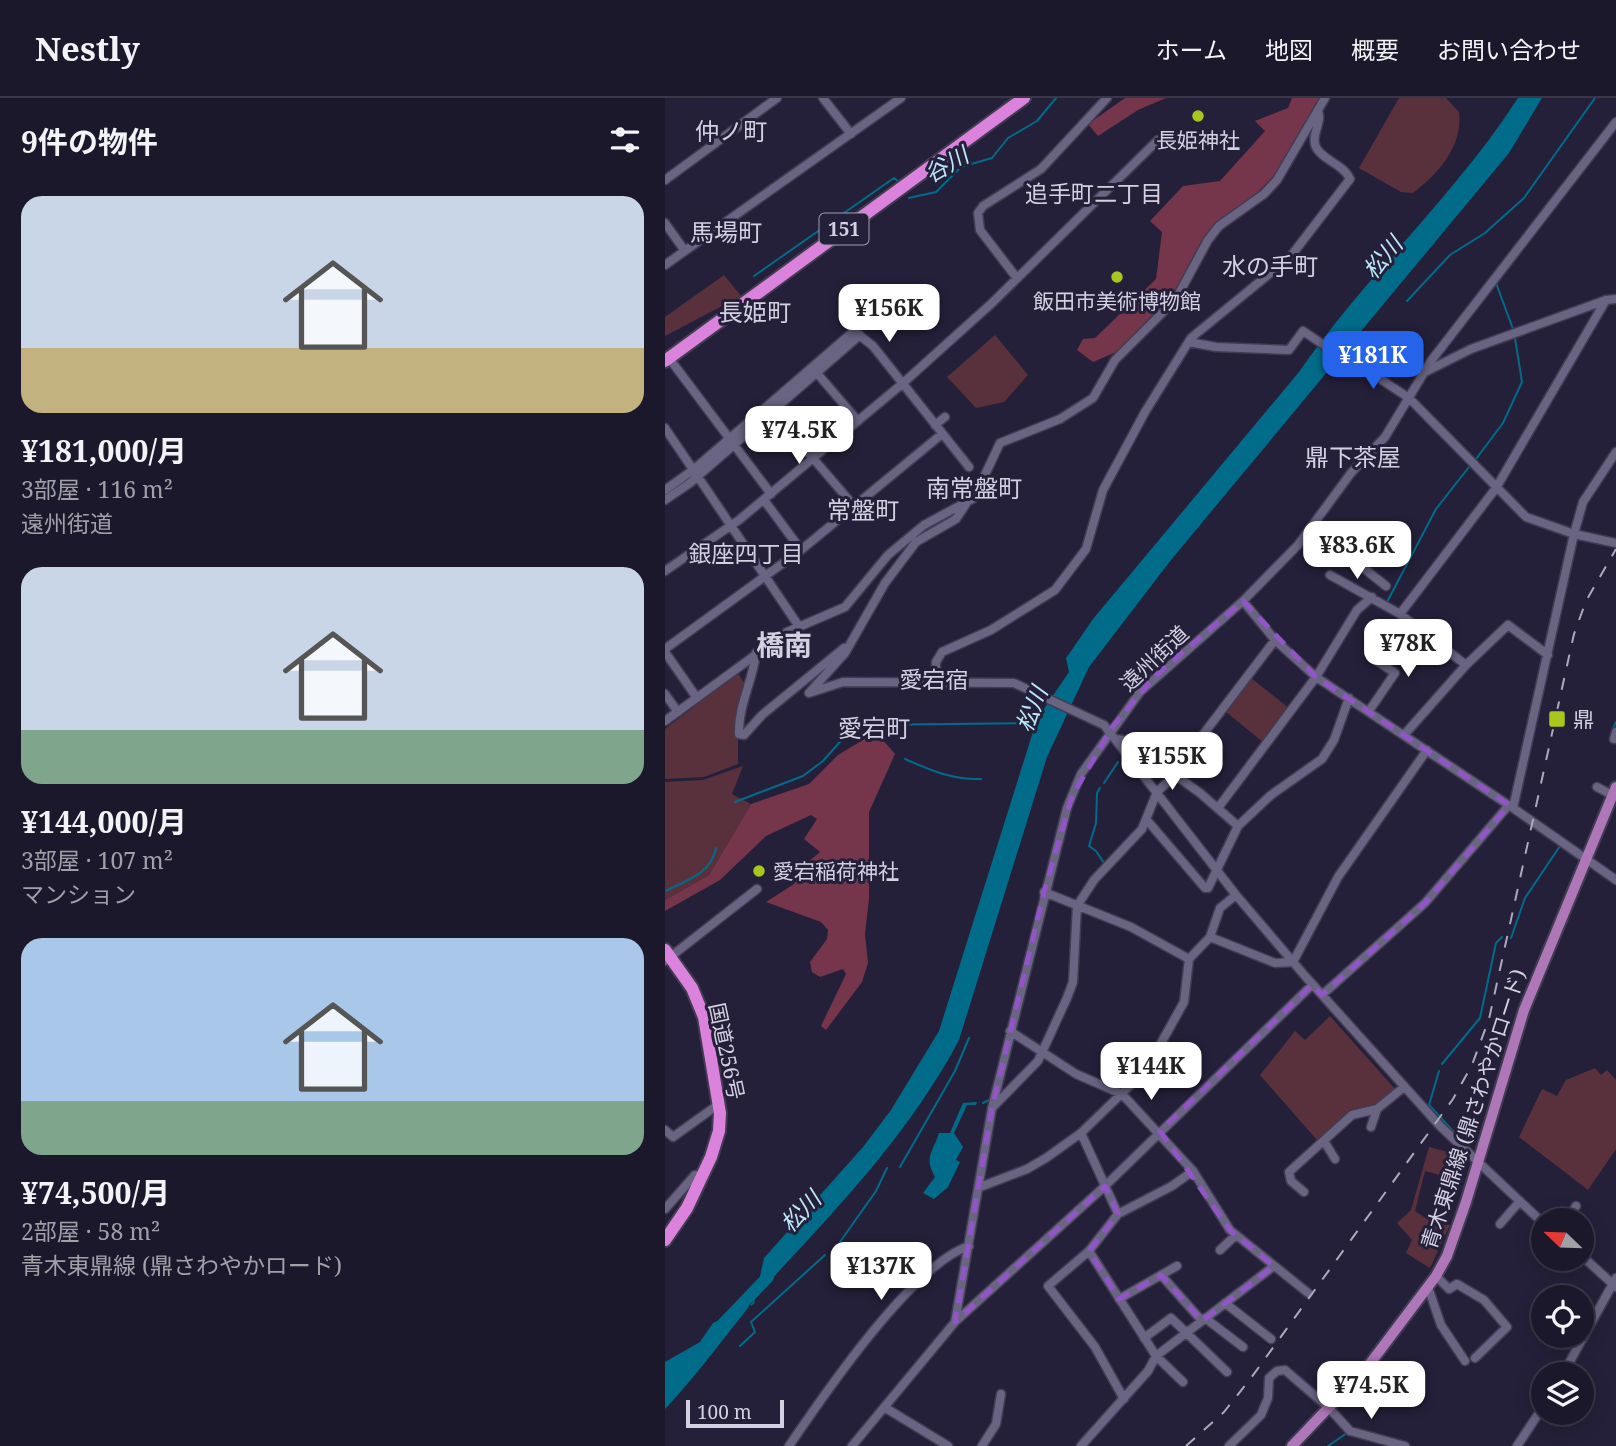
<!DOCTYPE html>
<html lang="ja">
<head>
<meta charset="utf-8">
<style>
  :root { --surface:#1c182c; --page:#292538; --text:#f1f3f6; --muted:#a0a0a9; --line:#3a3748; --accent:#2563eb }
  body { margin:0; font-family:"Noto Serif","Noto Sans JP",serif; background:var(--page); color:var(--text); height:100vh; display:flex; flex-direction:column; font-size:26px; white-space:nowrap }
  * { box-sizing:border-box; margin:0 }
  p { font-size:23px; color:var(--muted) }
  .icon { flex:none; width:38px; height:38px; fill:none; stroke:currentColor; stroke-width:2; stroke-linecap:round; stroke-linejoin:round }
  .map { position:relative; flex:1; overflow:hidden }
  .drawer { display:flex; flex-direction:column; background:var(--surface); width:665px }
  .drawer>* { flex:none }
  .needle { width:46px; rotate:293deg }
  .buttons { position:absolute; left:866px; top:1110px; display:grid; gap:14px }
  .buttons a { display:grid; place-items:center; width:63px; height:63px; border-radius:50%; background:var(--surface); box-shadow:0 4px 18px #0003,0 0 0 2px var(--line); font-size:35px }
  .scale { position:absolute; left:21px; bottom:18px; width:98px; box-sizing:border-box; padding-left:7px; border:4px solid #d3d0e2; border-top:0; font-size:19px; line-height:24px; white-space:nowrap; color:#d3d0e2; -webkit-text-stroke:5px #25203a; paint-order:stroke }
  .price { position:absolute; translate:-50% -60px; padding:0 16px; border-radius:14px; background:#fff; color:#222; font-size:23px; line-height:46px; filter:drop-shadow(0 2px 4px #0008) }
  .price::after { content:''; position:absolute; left:50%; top:42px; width:21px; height:16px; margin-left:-10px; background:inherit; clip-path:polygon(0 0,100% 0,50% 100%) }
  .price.current { background:var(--accent); color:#fff }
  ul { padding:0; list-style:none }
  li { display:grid; align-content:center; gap:14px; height:371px; padding:0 21px }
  li span { display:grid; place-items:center; height:217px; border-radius:21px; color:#555 }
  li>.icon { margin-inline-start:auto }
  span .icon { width:126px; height:126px; fill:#fffc; stroke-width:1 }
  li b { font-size:30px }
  h2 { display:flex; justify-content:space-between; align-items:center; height:84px; padding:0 21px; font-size:30px }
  header { display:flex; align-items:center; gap:42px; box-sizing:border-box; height:98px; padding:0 35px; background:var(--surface); border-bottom:2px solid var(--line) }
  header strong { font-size:33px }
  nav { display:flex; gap:38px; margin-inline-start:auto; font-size:24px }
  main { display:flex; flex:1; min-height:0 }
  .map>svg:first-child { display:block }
  .green { fill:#59313d }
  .forest { fill:#75354a }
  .water { fill:#006c89 }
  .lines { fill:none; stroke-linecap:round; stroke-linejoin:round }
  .stream { stroke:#006c89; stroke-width:2 }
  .river { stroke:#006c89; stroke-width:12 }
  .minor-casing { stroke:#423c52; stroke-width:11 }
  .major-casing { stroke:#423c52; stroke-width:14 }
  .highway-casing { stroke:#423c52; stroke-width:16 }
  .minor { stroke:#696482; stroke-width:8 }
  .major { stroke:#ad77b8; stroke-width:10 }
  .highway { stroke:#db83dc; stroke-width:12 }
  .rail { stroke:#aca9bd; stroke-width:2; stroke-dasharray:12 12; stroke-linecap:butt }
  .marked { fill:none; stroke:#9155c8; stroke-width:5; stroke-dasharray:14 9; stroke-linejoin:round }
  .poi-dot { fill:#a7c71e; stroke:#25203a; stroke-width:2.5 }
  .labels { text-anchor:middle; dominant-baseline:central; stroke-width:6; stroke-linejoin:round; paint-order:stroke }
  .shield { fill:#25203a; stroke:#9f9bb0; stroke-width:2 }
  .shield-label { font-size:19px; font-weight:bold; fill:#d3d0e2 }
  .poi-label { font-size:21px; fill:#d3d0e2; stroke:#25203a }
  .street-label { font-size:21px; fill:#d3d0e2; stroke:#25203a }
  .water-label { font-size:23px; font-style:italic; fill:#bee8f9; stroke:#25203a }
  .neighbourhood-label { font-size:23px; fill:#d3d0e2; stroke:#25203a }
  .quarter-label { font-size:24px; fill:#d3d0e2; stroke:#25203a }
  .district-label { font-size:28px; font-weight:bold; fill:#d3d0e2; stroke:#25203a }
</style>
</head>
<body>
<header>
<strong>Nestly</strong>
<nav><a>ホーム</a><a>地図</a><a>概要</a><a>お問い合わせ</a></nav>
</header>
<main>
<section class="drawer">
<h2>9件の物件<svg class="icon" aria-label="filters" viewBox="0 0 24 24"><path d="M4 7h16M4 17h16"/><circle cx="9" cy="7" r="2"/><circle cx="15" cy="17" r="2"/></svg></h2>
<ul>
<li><span style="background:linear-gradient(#c9d6e8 70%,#c2b280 0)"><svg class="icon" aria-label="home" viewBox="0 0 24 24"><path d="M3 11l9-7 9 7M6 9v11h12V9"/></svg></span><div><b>¥181,000/月</b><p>3部屋 · 116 m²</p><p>遠州街道</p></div></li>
<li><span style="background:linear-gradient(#c9d6e8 75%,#7fa58c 0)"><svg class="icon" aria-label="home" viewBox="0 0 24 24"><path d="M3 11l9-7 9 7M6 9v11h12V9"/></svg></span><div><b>¥144,000/月</b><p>3部屋 · 107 m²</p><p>マンション</p></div></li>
<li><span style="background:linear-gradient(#a9c7e8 75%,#7fa58c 0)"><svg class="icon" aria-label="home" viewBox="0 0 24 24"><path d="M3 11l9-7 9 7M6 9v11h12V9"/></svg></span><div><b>¥74,500/月</b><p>2部屋 · 58 m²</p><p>青木東鼎線 (鼎さわやかロード)</p></div></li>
</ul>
</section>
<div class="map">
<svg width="951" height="1348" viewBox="0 0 951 1348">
  <rect width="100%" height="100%" fill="#25203a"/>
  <!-- green -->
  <path class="green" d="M734 0H781L794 14C798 48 774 75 748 95L736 94 694 70Z
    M59 177 76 198 0 238V219Z
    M330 237 363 277 339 304 311 310 282 279Z
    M73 575 81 588 73 640V666L39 679 0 681V631Z
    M586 580 625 611 599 645 560 613Z
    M78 668 67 696 86 706 44 777 0 802V684L38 682Z
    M665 918 730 991 712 1006 685 1012 652 1042 595 977 630 933 640 942Z
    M930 970 936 977 942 972 951 982V1051L923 1092 854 1039 877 991 892 998 901 982Z
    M764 1049 790 1056 781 1089 777 1087 778 1078 760 1073 750 1113 762 1121 785 1127 765 1170 741 1155 747 1142 732 1125 746 1112Z"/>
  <!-- forest -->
  <path class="forest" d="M460 0H501L473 12 433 38 423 26Z
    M627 0H655L612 74 592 95 554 124 507 197 451 254 428 264 412 252 418 241 430 240 491 181 497 134 485 123 518 88 555 83 600 33 590 23 623 10Z
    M211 634 230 656 204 714V801L200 836 203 865 197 884 161 932 156 928 181 876 178 871 155 879 147 874 145 864 162 841 163 832 156 824 101 804 129 786 142 765 155 754 139 741 152 721 146 717 101 738 55 782 0 813V802L44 777 86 706 144 686 173 657Z"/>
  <!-- water -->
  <path class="water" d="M853 0H877L844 55 506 462 424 569 382 659 294 942C248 1029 182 1100 115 1172 75 1216 42 1267 0 1311V1264L35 1244 48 1225 89 1206 99 1160 198 1049 226 1012 274 933 372 621 404 574 401 560 404 556 428 521 634 274C701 177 789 99 853 0Z
    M312 1004 311 1007H302L289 1035 298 1049 291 1062 295 1064 283 1089 269 1101 258 1095 270 1079C259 1059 267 1056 274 1035H285L298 1005Z"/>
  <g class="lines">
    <!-- stream -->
    <path class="stream" d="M244 100 271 94 296 69 327 60 343 40 372 23 391 0
      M89 178 229 80 233 83
      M831 185 848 231
      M742 203 785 157 820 135 859 100 930 0
      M811 361 838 325 857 284 850 240
      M722 504 771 411 804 369
      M946 636 951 624
      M240 661C265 672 287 682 316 681
      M439 685 453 664
      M435 690 432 695 431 725 424 748 431 753 439 765
      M70 704 138 678 158 663 189 628 194 627 372 625
      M0 793C21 783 47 775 51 750
      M846 840 860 800 895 748 909 758
      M777 966 815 920 831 845 837 839
      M774 973 764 1007 799 1045
      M318 1005 324 1002
      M235 1069 290 973 304 940
      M175 1144 211 1093 222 1070
      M75 1248 90 1234 86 1224 160 1157
      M663 1348 682 1335"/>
    <!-- river -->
    <path class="river" d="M55 1229 103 1179"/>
    <defs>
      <path id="minor" d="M158 0 186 36
        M0 82 112 0
        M0 125 20 153
        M0 167 236 0
        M351 179 315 132 313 115 318 108 376 71 442 0
        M524 244 551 249 624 252 638 233 684 264 685 268
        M4 260 106 396
        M688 263 744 300 861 419 909 436 951 445
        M151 274 193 323
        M758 275 806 251 941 202 951 201
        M104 309 189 408
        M270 327 280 319
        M0 330 133 527
        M951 354 918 404 909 436 848 710 951 782
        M0 392 28 372 189 233 208 248 304 369
        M0 402 25 385 195 237
        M99 402 136 452
        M301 406 291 421 251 444 220 485 180 555 144 595 178 584 349 585 439 627 571 797 640 878 775 1028 878 1125
        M682 457 721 488
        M0 473 74 422 237 286 327 205 493 42
        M665 477 735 516 801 567 739 637
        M578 503 610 542 651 579 848 710
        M735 516 831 390 941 202
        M0 551 136 452 277 336
        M0 554 32 600
        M91 555C88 583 73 607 74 636L79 637 97 617 179 550
        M801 567 843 527 883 557
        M271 583V564L277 554 326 532 390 492 421 451 438 392 480 314 526 240 626 158 685 81C679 67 660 63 652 51 644 38 658 25 653 13
        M0 596 13 614
        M704 613 730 575 706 559
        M0 623 122 534 180 509 223 457 259 427 309 400 335 345 395 321 428 300 450 262 511 201 543 142 554 128 599 96 612 82 660 0
        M451 641 463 643 535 695 573 728
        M949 641 951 634
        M932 689 947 697
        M553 710 651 579 692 512 707 499
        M481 721 540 790H543L573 728 606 697 657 661 669 642 684 600
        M379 794 466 829 524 861
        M545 839 610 865 628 864 673 779 762 652
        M0 863 92 791
        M657 897 760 805 844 707
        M345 933 411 976 457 996 528 1073 565 1132 643 1195
        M327 1010 373 963 402 900 408 884 412 808 429 782 477 731 492 694 513 674 540 634 610 542
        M706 1029 712 1011
        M0 1032 8 1039 54 1006
        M416 1035 453 1116
        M659 1043 670 1061
        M315 1089 362 1071 381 1060 416 1035 481 972 519 904 524 861 545 839 555 810 571 797
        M639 1094 626 1083 624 1074 687 1017 712 1011 739 989
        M0 1111 30 1077 37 1078
        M902 1122 911 1108
        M835 1126 855 1103
        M555 1152 571 1137
        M424 1153 491 1258 518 1284
        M917 1158 951 1189
        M496 1177 537 1223
        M771 1178 784 1191 792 1186 819 1202 842 1229 810 1260
        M763 1189 776 1227 800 1263
        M454 1201 512 1168
        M560 1205 606 1241
        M540 1220 578 1249
        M291 1223 440 1088 647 887
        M479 1240 506 1220 562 1274
        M898 1276 951 1180
        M459 1301 430 1249 383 1188 424 1153 453 1116 507 1088 528 1073
        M219 1309 283 1348
        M124 1348C158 1298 248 1166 304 1148
        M187 1348 290 1224 327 1010 402 710 416 676 475 594 578 503 633 447 686 375 720 339 766 263 951 24
        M317 1348 331 1326 336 1296
        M416 1348 483 1273 491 1258 609 1168
        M564 1348 596 1317 603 1300 604 1280 612 1273 620 1272 664 1310 685 1333 740 1348
        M852 1348 878 1309"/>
      <path id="major" d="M627 1348 704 1267 771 1178 782 1158 801 1104 859 912 951 689"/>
      <path id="highway" d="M0 263 359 0
        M0 852 27 890 39 919 55 1015 54 1033 46 1059 22 1110 0 1142"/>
    </defs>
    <!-- minor casing -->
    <use href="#minor" class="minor-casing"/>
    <!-- major casing -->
    <use href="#major" class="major-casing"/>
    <!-- highway casing -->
    <use href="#highway" class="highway-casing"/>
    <!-- minor -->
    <use href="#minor" class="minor"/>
    <!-- major -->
    <use href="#major" class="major"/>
    <!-- highway -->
    <use href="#highway" class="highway"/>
    <!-- rail -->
    <path class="rail" d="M521 1348 559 1314 586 1280 788 1001 807 967 824 921 909 536 921 503 951 451"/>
  </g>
  <!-- marked area -->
  <path class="marked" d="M578 503 651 579 844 707 760 805 657 897 647 887 495 1033 565 1132 609 1168 537 1223 496 1177 454 1201 424 1153 453 1116 440 1088 290 1224 327 1010 379 794 407 698 448 628 489 579Z"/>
  <!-- markers -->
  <g class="poi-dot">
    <circle cx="533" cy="18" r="7"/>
    <circle cx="452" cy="179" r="7"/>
    <rect x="883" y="612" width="18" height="18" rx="3.5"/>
    <circle cx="94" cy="773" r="7"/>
  </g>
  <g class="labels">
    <!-- shield labels -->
    <rect class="shield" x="154.5" y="115.5" width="49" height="31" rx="5"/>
    <g class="shield-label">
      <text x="179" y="131">151</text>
    </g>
    <!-- poi labels -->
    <g class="poi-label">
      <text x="533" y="42">長姫神社</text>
      <text x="452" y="203">飯田市美術博物館</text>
      <text x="908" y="621" text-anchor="start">鼎</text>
      <text x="108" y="773" text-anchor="start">愛宕稲荷神社</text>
    </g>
    <!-- street labels -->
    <g class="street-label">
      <text transform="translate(489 560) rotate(-43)">遠州街道</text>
      <text transform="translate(62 953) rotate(78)">国道256号</text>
      <text transform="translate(808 1011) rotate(-72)">青木東鼎線 (鼎さわやかロード)</text>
    </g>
    <!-- water labels -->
    <g class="water-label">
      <text transform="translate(281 66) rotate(-30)">谷川</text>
      <text transform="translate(717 159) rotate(-50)">松川</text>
      <text transform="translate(366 611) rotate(-68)">松川</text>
      <text transform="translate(135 1113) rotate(-46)">松川</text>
    </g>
    <!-- neighbourhood labels -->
    <g class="neighbourhood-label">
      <text x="429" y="95">追手町二丁目</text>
      <text x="81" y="455">銀座四丁目</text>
      <text x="269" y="581">愛宕宿</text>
    </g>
    <!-- quarter labels -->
    <g class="quarter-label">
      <text x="66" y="32">仲ノ町</text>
      <text x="61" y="133">馬場町</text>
      <text x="605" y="167">水の手町</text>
      <text x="90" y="213">長姫町</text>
      <text x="688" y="358">鼎下茶屋</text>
      <text x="309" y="389">南常盤町</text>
      <text x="198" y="411">常盤町</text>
      <text x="209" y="629">愛宕町</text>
    </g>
    <!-- district labels -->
    <g class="district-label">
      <text x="119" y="546">橋南</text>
    </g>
  </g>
</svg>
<div class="buttons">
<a><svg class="needle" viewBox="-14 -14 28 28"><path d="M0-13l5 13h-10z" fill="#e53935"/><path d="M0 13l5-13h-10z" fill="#a0a0a9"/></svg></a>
<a><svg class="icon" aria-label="locate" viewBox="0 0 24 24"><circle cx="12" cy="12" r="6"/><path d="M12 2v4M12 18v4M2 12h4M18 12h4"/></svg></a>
<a><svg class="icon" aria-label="layers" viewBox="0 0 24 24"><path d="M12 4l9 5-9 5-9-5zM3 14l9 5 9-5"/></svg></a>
</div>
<div class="scale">100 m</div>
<b class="price" style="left:224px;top:246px">¥156K</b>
<b class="price current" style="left:708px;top:293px">¥181K</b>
<b class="price" style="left:134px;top:368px">¥74.5K</b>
<b class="price" style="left:692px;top:483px">¥83.6K</b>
<b class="price" style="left:743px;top:581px">¥78K</b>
<b class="price" style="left:507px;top:694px">¥155K</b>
<b class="price" style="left:486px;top:1004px">¥144K</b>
<b class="price" style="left:216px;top:1204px">¥137K</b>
<b class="price" style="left:706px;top:1323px">¥74.5K</b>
</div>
</main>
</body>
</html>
